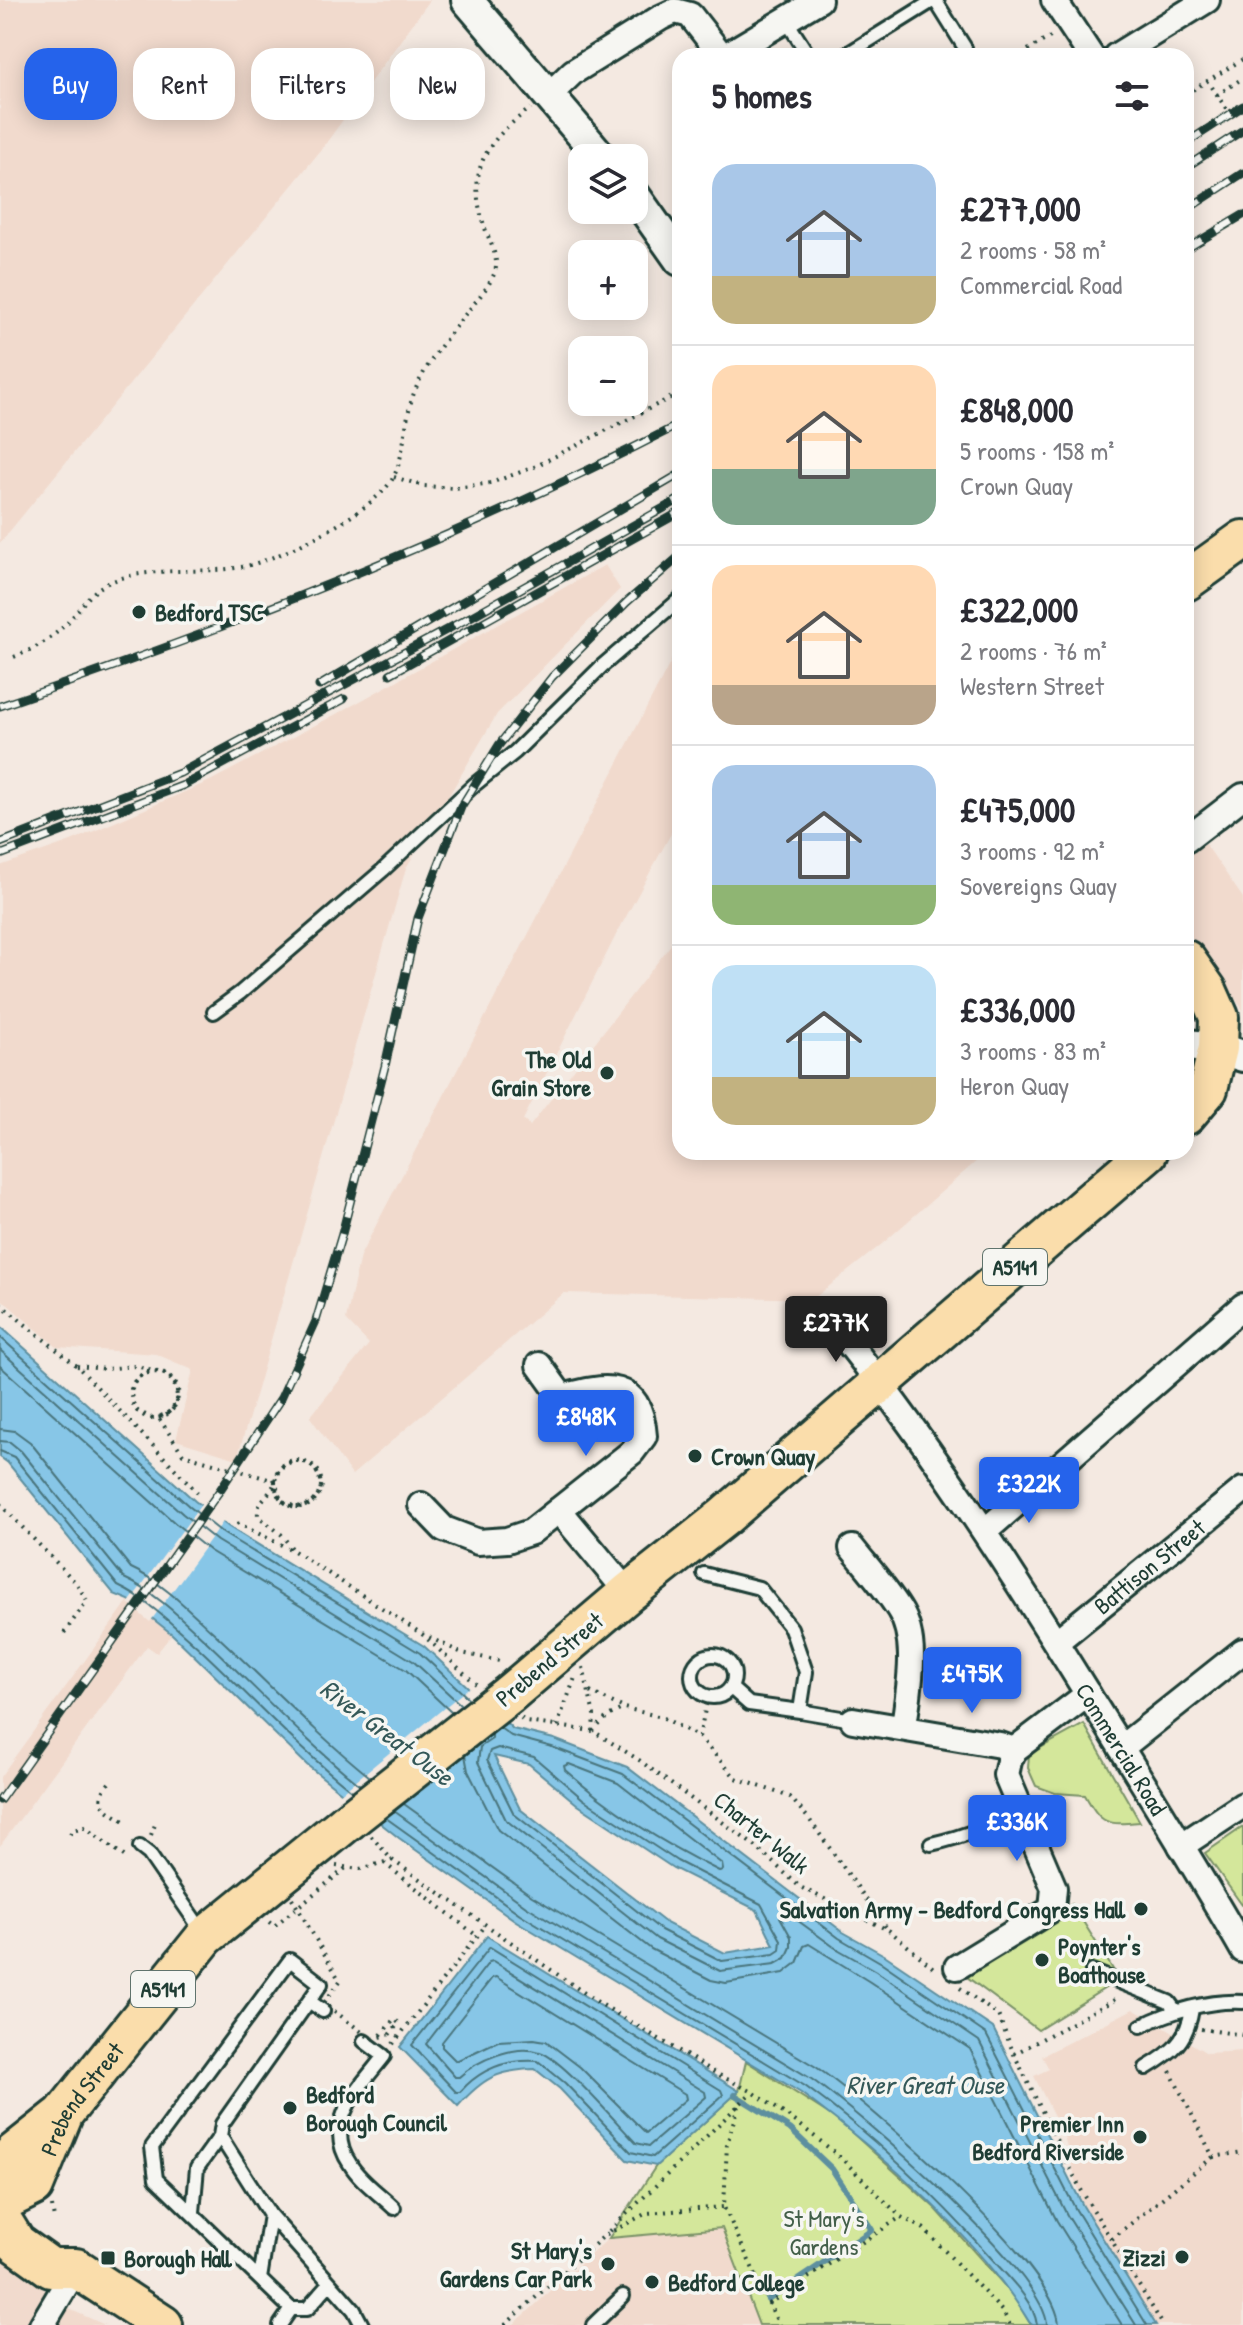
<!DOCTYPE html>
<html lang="en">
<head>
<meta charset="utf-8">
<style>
  :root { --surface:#fff; --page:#f2f2f3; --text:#2b2b33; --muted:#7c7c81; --line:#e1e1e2; --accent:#2563eb }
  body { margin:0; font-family:"Patrick Hand",sans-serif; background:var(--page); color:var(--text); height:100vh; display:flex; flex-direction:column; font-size:30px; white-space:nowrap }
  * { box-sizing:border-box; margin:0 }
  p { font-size:26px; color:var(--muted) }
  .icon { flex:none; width:44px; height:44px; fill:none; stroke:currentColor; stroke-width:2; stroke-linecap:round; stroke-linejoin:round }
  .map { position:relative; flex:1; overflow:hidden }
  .sheet { position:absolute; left:672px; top:48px; width:522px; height:1112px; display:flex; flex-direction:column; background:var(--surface); border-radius:24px; box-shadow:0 4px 20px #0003 }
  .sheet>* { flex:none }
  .guide { position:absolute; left:24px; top:48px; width:528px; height:72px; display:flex; gap:16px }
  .tools { position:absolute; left:568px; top:144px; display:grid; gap:16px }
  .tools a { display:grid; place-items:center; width:80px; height:80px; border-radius:16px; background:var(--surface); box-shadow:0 4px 20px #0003; font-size:40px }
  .price { position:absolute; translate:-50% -68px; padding:0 18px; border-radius:8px; background:var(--accent); color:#fff; font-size:26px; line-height:52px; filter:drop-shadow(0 2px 4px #0008) }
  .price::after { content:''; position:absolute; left:50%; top:48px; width:24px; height:18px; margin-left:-12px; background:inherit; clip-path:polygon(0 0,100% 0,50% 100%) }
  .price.selected { background:#222; color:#fff }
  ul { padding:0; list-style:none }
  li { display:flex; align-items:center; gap:24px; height:200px; padding:0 40px }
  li+li { border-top:2px solid var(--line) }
  li span { display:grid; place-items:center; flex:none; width:224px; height:160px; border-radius:24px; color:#555 }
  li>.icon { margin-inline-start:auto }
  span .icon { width:96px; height:96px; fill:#fffc; stroke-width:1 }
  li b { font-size:34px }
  h2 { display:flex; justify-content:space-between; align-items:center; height:96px; padding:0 40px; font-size:34px }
  .tag { padding:0 28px; border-radius:24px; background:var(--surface); box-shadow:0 4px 20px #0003; font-size:28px; line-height:72px }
  .tag.selected { background:var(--accent); color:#fff }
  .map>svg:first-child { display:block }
  .built { fill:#f1dacd }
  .green { fill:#d4e79b; stroke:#7a9268; stroke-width:2 }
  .water { fill:#87c6e7; stroke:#5d8f9f; stroke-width:2; fill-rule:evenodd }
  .pier { fill:#f4e9e1 }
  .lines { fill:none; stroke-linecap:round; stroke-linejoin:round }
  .shore { stroke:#49747c; stroke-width:2 }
  .stream { stroke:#5d8f9f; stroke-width:6 }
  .service-casing { stroke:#1f3d34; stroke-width:18 }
  .minor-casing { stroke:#1f3d34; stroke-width:30 }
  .tertiary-casing { stroke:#1f3d34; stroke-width:36 }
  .primary-casing { stroke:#1f3d34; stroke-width:44 }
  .path { stroke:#1f3d34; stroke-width:4; stroke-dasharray:2 6; stroke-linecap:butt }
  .service { stroke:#f6f6f2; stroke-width:12 }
  .minor { stroke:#f6f6f2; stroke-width:24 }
  .tertiary { stroke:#f6f6f2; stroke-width:30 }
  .primary { stroke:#faddab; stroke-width:38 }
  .rail-casing { stroke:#1f3d34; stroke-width:9 }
  .rail { stroke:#f6f6f2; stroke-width:6; stroke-dasharray:18; stroke-linecap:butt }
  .primary-bridge-casing { stroke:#1f3d34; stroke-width:44; stroke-linecap:butt }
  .path-bridge { stroke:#1f3d34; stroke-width:4; stroke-dasharray:2 6; stroke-linecap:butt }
  .primary-bridge { stroke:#faddab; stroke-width:38 }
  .poi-dot { fill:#1f3d34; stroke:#f6f6f2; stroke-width:3 }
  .labels { text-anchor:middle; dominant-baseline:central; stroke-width:7; stroke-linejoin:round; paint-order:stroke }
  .shield { fill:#f6f6f2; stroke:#60746d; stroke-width:2 }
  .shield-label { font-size:22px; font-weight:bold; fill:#1f3d34 }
  .poi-label { font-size:24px; font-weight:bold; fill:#1f3d34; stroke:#f6f6f2; text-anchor:start }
  .street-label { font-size:24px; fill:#1f3d34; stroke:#f6f6f2 }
  .park-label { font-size:24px; fill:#435f49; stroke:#f6f6f2 }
  .water-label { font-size:26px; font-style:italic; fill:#345858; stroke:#f6f6f2 }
</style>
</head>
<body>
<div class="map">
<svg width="1243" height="2325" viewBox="0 0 1243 2325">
  <rect width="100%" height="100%" fill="#f4e9e1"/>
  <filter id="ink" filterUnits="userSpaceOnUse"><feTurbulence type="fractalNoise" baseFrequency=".0125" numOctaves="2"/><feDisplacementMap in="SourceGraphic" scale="16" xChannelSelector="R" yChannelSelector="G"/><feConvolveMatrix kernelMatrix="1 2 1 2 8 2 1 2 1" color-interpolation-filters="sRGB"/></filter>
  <g filter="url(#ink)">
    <!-- built -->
    <path class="built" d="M0 0H430L321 150 0 543Z
      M605 565 620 589 497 714 406 868 237 1459 176 1440 193 1370 156 1354 57 1347 0 1298V866L71 841 210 781 355 704Z
      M680 644V817L615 937 523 1120 530 1126 680 933V1152H987L882 1244 813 1299 564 1293 352 1475 310 1417 369 1344 346 1320 360 1256Z
      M1186 816 1243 898V1010L1186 929Z
      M129 1600 172 1634 157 1653 147 1646 0 1846V1777Z
      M1133 2009 1207 2053 1243 2051V2325H1156L1083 2206 1064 2136 1034 2076 1049 2069 1042 2056Z
      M722 2227 759 2325H513L609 2238Z
      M0 2254 69 2309 105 2325H0Z"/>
    <!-- green -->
    <path class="green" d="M1084 1724 1140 1822C1106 1825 1102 1825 1085 1795L1055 1793 1036 1786 1028 1768 1029 1754Z
      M1243 1827V1904L1242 1905 1205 1853Z
      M1072 1904 1114 1971 1110 1985 1038 2030 959 1971Z
      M746 2061 838 2120 936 2209 1013 2295 1031 2325H759L722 2228 609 2238 656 2166 739 2091Z"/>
    <!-- water -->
    <path class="water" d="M0 1326 195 1501 229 1527 424 1646 513 1729 554 1739 627 1767 843 1932 886 1956 993 2028 1083 2206 1156 2325H1031C981 2240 880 2152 801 2093L516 1921 399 1838 307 1765 172 1634 129 1600 114 1594 8 1463 0 1457ZM494 1756 529 1764 578 1805 673 1868 757 1910 774 1945 725 1953 666 1923 520 1809Z
      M487 1936 739 2091 656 2166 627 2160 560 2089 535 2069C498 2070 483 2078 458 2106L400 2047Z"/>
    <!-- pier -->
    <path class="pier" d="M203 1502 225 1519 150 1622 128 1604Z
      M472 1685 507 1718 376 1825 338 1795Z"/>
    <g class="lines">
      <!-- shore -->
      <path class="shore" d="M0 1337 190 1507 224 1534 420 1653 469 1699
        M0 1350 183 1514 217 1541 413 1661 461 1705
        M0 1366 175 1523 210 1551 406 1670 452 1713
        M0 1429 15 1431 30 1442 131 1568C162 1582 188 1609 213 1632 265 1680 314 1732 370 1777
        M0 1441 10 1442 21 1451 124 1578C155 1592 182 1619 207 1642 258 1690 305 1741 360 1785
        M0 1451 14 1457 118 1586C150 1601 176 1628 202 1651 252 1698 298 1748 352 1791
        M500 1728 511 1736 552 1747 623 1774 839 1938 882 1963 986 2034 1076 2210 1147 2325
        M492 1734V1739L480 1747 478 1762 506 1820 657 1939 720 1971 775 1964 786 1958 791 1947V1937L780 1917 786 1912 834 1947 876 1971 979 2041 1067 2215 1136 2325
        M498 1748 534 1757 583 1799 677 1861 761 1904 781 1940 780 1950 774 1954 722 1961 661 1930 514 1814 487 1760 490 1751Z
        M465 1755 468 1771 498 1830 651 1949 711 1980 726 1983 784 1973 797 1963 804 1946 809 1944 870 1982 970 2049 1057 2221 1122 2325
        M569 1764 618 1783 722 1864 723 1870 719 1871C664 1844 610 1810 565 1770L564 1766Z
        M404 1804 532 1896 816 2067C868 2103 1057 2266 1059 2325
        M394 1811 526 1906 810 2078C858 2112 1044 2271 1047 2325
        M386 1818 520 1914 805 2086C875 2137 936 2196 993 2260 1009 2278 1034 2301 1037 2325
        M490 1947 721 2090 723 2095 653 2157 631 2152 565 2083 538 2061C507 2059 481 2068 460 2092H456L412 2045Z
        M493 1961 705 2092 706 2097 649 2146 636 2143C617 2123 562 2059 540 2052 515 2044 477 2060 459 2077H455L426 2044 489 1962Z
        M496 1977 685 2094 686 2099 646 2133 580 2067 546 2041 534 2039 498 2041 456 2061 442 2047V2042L492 1978Z"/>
      <!-- stream -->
      <path class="stream" d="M735 2095 790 2129 832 2169 872 2230 768 2300"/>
      <defs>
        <path id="service" d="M935 0 965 48
          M786 20 809 56
          M844 56 934 0
          M214 1012 240 993 383 870 474 785 515 752 602 666 680 599
          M704 1574 759 1588 791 1628 806 1672 800 1711 853 1720
          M692 1676a21 21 0 1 1 42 0a21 21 0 1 1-42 0Z
          M731 1688 749 1704 800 1711
          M931 1844C963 1837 992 1826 1020 1808
          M140 1847 149 1854 204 1934
          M1092 1971 1169 2002 1175 2010
          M309 2001 323 2011
          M1141 2026C1171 2011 1209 2000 1243 2002
          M364 2041 384 2056C359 2088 322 2123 350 2164 360 2181 380 2194 394 2208
          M1146 2068C1173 2052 1187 2041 1192 2009
          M193 2212 197 2168 220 2136
          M260 2279 270 2215
          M291 2309H307L330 2283
          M280 2325 291 2309 156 2179 152 2147 290 1960 321 1984 222 2124 220 2136 270 2215 354 2310 362 2325
          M593 2325 623 2296"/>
        <g id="minor">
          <path d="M1054 0 1091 56"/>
          <path d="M725 56 819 0"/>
          <path d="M1116 56 1207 0"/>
          <path d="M549 95 573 72 660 18 675 11 690 15 722 56"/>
          <path d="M1186 840 1243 796"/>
          <path id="s1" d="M827 1316C924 1435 1008 1565 1089 1696 1141 1780 1194 1864 1243 1950"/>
          <path d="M421 1505 444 1529 478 1542 507 1540 531 1532 632 1452 644 1436C640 1379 607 1385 562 1397L539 1365"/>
          <path d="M559 1510 628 1593"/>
          <path d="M985 1531 1243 1306"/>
          <path d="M852 1548C868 1568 885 1587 899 1609 920 1641 908 1691 904 1727"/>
          <path id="s2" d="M1056 1642 1243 1490"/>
          <path d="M853 1720 1000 1745 1014 1750 1088 1694"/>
          <path d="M1121 1748 1243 1651"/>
          <path d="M1181 1846 1243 1805"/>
          <path d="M957 1967 1052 1909 1054 1888 1006 1775 1009 1761 1014 1750"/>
          <path d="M42 2325 76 2268"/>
        </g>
        <path id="tertiary" d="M467 0 602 158
          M634 195 680 260
          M1186 1045 1218 1048 1243 1056"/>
        <g id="primary">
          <path d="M1186 581 1243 540"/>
          <path d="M1186 960 1207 990 1219 1017 1218 1048 1208 1089 1186 1115"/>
          <path d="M508 1695 628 1593 724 1517 1148 1152"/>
          <path d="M0 2174 14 2153 58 2118"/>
          <path id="s3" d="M0 2203 34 2186 64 2113 205 1937 348 1821"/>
          <path d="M0 2217 16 2243 51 2268H76L163 2325"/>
        </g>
      </defs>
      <!-- service casing -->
      <use href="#service" class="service-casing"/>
      <!-- minor casing -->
      <use href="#minor" class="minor-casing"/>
      <!-- tertiary casing -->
      <use href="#tertiary" class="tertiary-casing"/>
      <!-- primary casing -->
      <use href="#primary" class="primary-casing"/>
      <!-- path -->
      <path class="path" d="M1023 56 1026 51 1054 35
        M1212 87 1227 110
        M1186 94 1243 59
        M1217 95 1243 78
        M394 477 424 486 455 488 491 483 534 467 680 393
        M14 657C34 649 50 640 65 625 80 610 88 592 108 583 151 564 203 576 246 566 282 558 378 510 394 476 406 451 404 419 414 393 425 365 448 336 467 312 477 300 489 287 495 272 499 259 491 244 486 231 465 172 483 143 531 108
        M0 1304 77 1366 199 1494
        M77 1366 105 1369 135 1366 158 1371C183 1379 184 1416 155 1418 128 1419 122 1379 148 1372 179 1363 192 1413 153 1418
        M275 1481C275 1514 319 1516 321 1485 324 1450 267 1455 275 1489 277 1495 281 1500 286 1504 293 1508 302 1508 309 1504 339 1487 305 1443 281 1467 275 1474 276 1483 271 1490 264 1500 257 1502 258 1516L281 1534 294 1551
        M0 1504 77 1584 87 1601 62 1636
        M237 1523 294 1551 422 1634 462 1653 504 1662
        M422 1634 476 1684
        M583 1667 594 1715 593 1729
        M590 1692 624 1708
        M521 1718 526 1722 593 1731 639 1760 756 1847 800 1887 890 1931 937 1971
        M557 1726 576 1675
        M593 1731 608 1716 624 1708 662 1717 699 1737 736 1778 790 1797 809 1819 888 1930
        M699 1737 708 1696
        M109 1783C92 1804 106 1809 124 1821
        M70 1834 73 1830 84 1827 128 1859
        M151 1835 156 1822
        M371 1836 392 1860 596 2001 719 2075 753 2092 799 2124 839 2156 901 2217 923 2228 1003 2312 1010 2325
        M384 1863 477 1936
        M336 1866 360 1869 392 1860
        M269 1922 274 1926 346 1868
        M960 1988 998 2015 1014 2054 1080 2188 1163 2325
        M1201 2029 1243 2035
        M381 2035 394 2019 399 2023 389 2035
        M393 2044 485 1926
        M1014 2054 1118 1998
        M1170 2071 1213 2157 1243 2152
        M738 2106 727 2144 724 2207 779 2325
        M52 2206 54 2219
        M609 2231 752 2092
        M1112 2239 1213 2157
        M768 2304 901 2217
        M505 2325 605 2235 647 2213 724 2207"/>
      <!-- service -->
      <use href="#service" class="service"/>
      <!-- minor -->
      <use href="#minor" class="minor"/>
      <!-- tertiary -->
      <use href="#tertiary" class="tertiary"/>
      <!-- primary -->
      <use href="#primary" class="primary"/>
      <defs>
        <path id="rail" d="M1186 143 1243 106
          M1186 167 1243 130
          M1186 210 1243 173
          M1186 249 1243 215
          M390 674 680 512
          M319 686 680 474
          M0 706C232 627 462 537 680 424
          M0 843 180 773 472 616 680 499
          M0 855 184 785 344 699
          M0 1800 218 1493 281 1398 316 1321 342 1234 385 1066 418 918 461 807 499 745 552 677 627 602 680 556"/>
      </defs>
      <!-- rail casing -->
      <use href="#rail" class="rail-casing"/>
      <!-- rail -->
      <use href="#rail" class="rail"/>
      <defs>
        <path id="primary-bridge" d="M348 1821 508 1695"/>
      </defs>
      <!-- primary-bridge casing -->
      <use href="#primary-bridge" class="primary-bridge-casing"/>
      <!-- path-bridge -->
      <path class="path-bridge" d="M153 1418 137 1411C108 1365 189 1358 177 1401 174 1410 167 1414 158 1417L183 1454 275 1481 280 1498C296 1514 317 1506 322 1485L315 1468 300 1460C286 1461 278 1468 275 1481
        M292 1898 340 1981 324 2003 371 2039 389 2035"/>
      <!-- primary-bridge -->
      <use href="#primary-bridge" class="primary-bridge"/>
    </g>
  </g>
  <!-- markers -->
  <g class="poi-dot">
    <circle cx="139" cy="612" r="8"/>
    <circle cx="607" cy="1073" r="8"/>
    <circle cx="695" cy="1456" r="8"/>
    <circle cx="1141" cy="1909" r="8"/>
    <circle cx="1042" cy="1960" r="8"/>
    <circle cx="290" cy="2108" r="8"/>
    <circle cx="1140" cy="2137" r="8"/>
    <circle cx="1182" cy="2257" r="8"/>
    <rect x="100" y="2250" width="16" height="16" rx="4"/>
    <circle cx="608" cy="2264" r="8"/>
    <circle cx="652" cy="2282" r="8"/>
  </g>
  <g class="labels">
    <!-- shield labels -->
    <g class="shield">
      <rect x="983" y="1249" width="64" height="36" rx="6"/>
      <rect x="131" y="1971" width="64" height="36" rx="6"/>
    </g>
    <g class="shield-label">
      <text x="1015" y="1267">A5141</text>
      <text x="163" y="1989">A5141</text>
    </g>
    <!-- poi labels -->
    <g class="poi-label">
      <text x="155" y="612">Bedford TSC</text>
      <text x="591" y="1059" text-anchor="end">The Old<tspan x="591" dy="28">Grain Store</tspan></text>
      <text x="711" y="1456">Crown Quay</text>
      <text x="1125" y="1909" text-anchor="end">Salvation Army - Bedford Congress Hall</text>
      <text x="1058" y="1946">Poynter's<tspan x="1058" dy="28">Boathouse</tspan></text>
      <text x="306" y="2094">Bedford<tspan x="306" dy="28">Borough Council</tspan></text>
      <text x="1124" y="2123" text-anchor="end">Premier Inn<tspan x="1124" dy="28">Bedford Riverside</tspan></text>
      <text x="592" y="2250" text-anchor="end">St Mary's<tspan x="592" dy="28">Gardens Car Park</tspan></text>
      <text x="1166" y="2257" text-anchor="end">Zizzi</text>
      <text x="124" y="2258">Borough Hall</text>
      <text x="668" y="2282">Bedford College</text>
    </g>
    <!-- street labels -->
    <g class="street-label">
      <text stroke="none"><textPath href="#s2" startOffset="120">Battison Street</textPath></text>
      <text transform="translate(549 1659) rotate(-40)">Prebend Street</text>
      <text stroke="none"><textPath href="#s1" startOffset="524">Commercial Road</textPath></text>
      <text transform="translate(762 1832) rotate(39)">Charter Walk</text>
      <text stroke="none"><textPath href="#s3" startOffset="138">Prebend Street</textPath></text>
    </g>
    <!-- park labels -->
    <g class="park-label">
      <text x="824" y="2218">St Mary's<tspan x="824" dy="28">Gardens</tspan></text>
    </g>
    <!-- water labels -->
    <g class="water-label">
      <text transform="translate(387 1732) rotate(37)">River Great Ouse</text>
      <text x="925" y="2084">River Great Ouse</text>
    </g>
  </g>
</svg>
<div class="tools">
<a><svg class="icon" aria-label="layers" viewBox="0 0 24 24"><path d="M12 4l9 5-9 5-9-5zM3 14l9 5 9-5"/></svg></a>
<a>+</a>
<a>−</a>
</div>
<b class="price selected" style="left:836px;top:1364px">£277K</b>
<b class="price" style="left:586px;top:1458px">£848K</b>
<b class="price" style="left:1029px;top:1525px">£322K</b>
<b class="price" style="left:972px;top:1715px">£475K</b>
<b class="price" style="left:1017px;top:1863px">£336K</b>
<div class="guide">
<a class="tag selected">Buy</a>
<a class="tag">Rent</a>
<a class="tag">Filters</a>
<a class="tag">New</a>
</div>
<section class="sheet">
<h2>5 homes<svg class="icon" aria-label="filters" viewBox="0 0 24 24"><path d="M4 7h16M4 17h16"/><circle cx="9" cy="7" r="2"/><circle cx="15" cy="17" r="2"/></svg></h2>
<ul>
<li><span style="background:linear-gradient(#a9c7e8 70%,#c2b280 0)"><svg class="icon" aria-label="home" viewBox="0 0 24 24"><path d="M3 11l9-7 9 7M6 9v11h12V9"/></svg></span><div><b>£277,000</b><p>2 rooms · 58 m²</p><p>Commercial Road</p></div></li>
<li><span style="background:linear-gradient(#ffd9b3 65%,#7fa58c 0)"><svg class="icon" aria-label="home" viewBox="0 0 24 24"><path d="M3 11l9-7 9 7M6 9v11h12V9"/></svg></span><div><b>£848,000</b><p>5 rooms · 158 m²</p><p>Crown Quay</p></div></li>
<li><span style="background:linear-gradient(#ffd9b3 75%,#b9a48a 0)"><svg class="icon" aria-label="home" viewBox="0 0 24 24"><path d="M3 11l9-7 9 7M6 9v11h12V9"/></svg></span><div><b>£322,000</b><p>2 rooms · 76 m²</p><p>Western Street</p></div></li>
<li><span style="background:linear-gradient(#a9c7e8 75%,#8fb573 0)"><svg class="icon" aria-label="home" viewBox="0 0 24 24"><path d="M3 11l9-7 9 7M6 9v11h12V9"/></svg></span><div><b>£475,000</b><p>3 rooms · 92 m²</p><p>Sovereigns Quay</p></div></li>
<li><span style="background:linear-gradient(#bfe0f5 70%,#c2b280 0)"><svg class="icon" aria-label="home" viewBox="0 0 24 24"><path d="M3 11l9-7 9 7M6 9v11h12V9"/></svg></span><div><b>£336,000</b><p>3 rooms · 83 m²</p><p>Heron Quay</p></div></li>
</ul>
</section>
</div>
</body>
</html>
